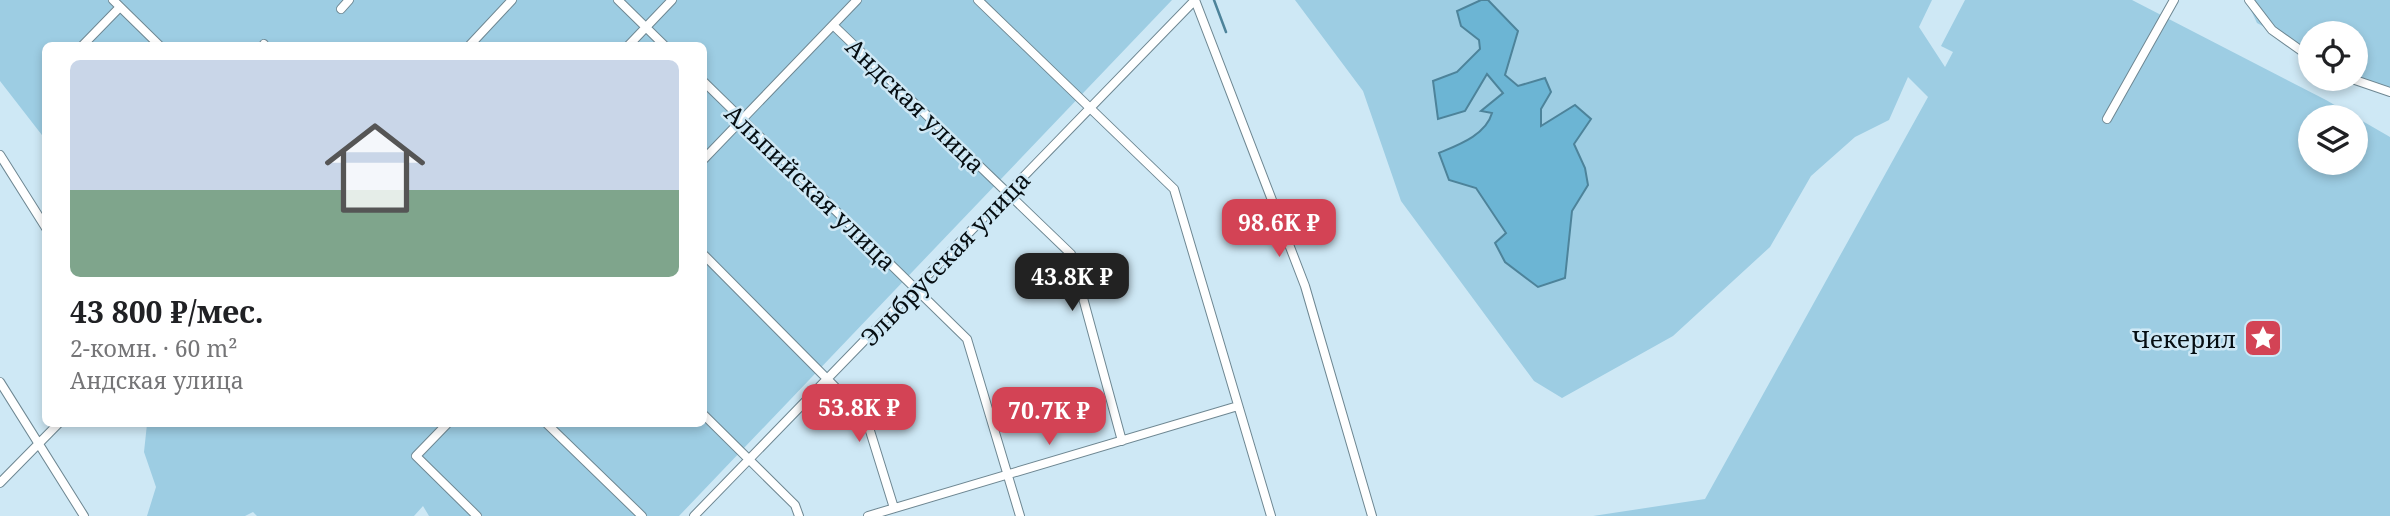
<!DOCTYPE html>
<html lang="ru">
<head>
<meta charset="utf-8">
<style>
  :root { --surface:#fff; --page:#f2f2f2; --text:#202124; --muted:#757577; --accent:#d34355 }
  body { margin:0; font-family:"Noto Serif",serif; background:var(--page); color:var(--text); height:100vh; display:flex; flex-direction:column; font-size:26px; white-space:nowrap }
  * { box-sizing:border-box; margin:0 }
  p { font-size:23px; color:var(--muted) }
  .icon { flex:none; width:38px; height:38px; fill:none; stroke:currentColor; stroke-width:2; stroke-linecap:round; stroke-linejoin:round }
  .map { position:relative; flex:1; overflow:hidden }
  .panel { position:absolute; left:42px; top:42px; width:665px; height:385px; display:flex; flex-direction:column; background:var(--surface); border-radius:10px; box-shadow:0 4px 10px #0003 }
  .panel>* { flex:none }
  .controls { position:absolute; left:2298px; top:21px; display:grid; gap:14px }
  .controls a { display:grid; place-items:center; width:70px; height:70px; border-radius:50%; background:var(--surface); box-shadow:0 4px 10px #0003; font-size:35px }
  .price { position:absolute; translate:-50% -60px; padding:0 16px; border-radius:14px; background:var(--accent); color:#fff; font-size:23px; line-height:46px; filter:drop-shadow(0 2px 4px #0008) }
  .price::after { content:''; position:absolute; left:50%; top:42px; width:21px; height:16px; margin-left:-10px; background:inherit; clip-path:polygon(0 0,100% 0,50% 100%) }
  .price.selected { background:#222; color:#fff }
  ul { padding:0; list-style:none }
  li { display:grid; align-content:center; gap:14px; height:371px; padding:0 28px }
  li span { display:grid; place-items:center; height:217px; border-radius:10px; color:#555 }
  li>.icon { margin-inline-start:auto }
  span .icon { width:126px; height:126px; fill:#fffc; stroke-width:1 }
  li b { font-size:30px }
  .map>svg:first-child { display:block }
  .green { fill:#9dcde3; fill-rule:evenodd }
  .water { fill:#6cb5d4; stroke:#4d839a; stroke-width:2 }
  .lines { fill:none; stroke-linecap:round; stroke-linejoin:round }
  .stream { stroke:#4d839a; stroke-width:2.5 }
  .minor-casing { stroke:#6e8792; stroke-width:10 }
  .minor { stroke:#fff; stroke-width:8 }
  .labels { text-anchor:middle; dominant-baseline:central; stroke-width:5; stroke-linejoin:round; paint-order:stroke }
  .street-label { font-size:24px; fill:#060e12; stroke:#cee8f5 }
  .poi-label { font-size:24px; fill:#060e12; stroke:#cee8f5; text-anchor:end }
</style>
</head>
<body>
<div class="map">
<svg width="2390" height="516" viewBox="0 0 2390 516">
  <rect width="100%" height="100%" fill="#cee8f5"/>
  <!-- green -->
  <path class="green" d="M0 0H1172L679 516H429L423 506 414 516H257L253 512 245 516H147L156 487 144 452 147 424H704V46H46L45 139 0 81Z
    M1295 0H1932L1919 27 1945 67 1953 52 1941 46 1965 0H2132L2326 100 2390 137V516H1593L1705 499 1928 97 1908 77 1889 120 1855 137 1811 176 1770 247 1673 336 1562 398 1534 381 1401 201 1363 91ZM2310 117H2356V163H2310Z
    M2255 0H2390V94L2356 75V33H2310V51L2257 23 2249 6Z"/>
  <!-- water -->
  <path class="water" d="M1481 0H1488L1518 31 1505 75 1518 86 1545 78 1551 92 1541 109V126L1575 105 1591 119 1574 144 1585 168 1588 185 1572 211 1565 278 1538 287 1505 262 1495 243 1506 233 1476 188 1449 180 1439 153C1458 145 1486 135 1492 113L1481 111 1503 93 1487 74 1465 111 1438 119 1433 81 1457 72 1480 49 1479 40 1461 26 1457 11Z"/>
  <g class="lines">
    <!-- stream -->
    <path class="stream" d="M1214 0 1226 32"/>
    <defs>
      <path id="minor" d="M113 0 160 46
        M618 0 665 46
        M978 0 1174 189 1271 516
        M1195 0 1305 286 1372 516
        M2249 0 2272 30 2310 57
        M341 9 349 0
        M833 25 1071 254 1122 441
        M82 46 120 7
        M263 46 264 44
        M469 46 512 0
        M628 46 672 0
        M2352 79 2390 92
        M704 82 967 339 1020 516
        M2107 119 2174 0
        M0 155 46 228
        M704 159 857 0
        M704 255 866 418 894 508
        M0 382 84 516
        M704 415 795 505 799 516
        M447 424 416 456 477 516
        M547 424 642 516
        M0 483 58 424
        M694 516 1195 0
        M868 516 1238 406"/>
    </defs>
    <!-- minor casing -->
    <use href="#minor" class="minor-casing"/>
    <!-- minor -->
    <use href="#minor" class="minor"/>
  </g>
  <!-- icons -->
  <defs>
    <symbol id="sight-square" viewBox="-11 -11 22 22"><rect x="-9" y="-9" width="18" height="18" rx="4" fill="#d34355" stroke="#cee8f5"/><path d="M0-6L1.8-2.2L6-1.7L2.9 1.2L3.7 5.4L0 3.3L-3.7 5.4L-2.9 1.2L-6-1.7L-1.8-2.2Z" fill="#fff"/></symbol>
  </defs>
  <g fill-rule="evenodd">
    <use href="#sight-square" x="2241" y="316" width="44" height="44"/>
  </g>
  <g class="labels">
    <!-- street labels -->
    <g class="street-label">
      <text transform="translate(916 105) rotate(44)">Андская улица</text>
      <text transform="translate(811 187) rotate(44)">Альпийская улица</text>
      <text transform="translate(945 258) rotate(-46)">Эльбрусская улица</text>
    </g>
    <!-- poi labels -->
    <g class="poi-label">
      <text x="2236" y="338">Чекерил</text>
    </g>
  </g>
</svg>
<div class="controls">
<a><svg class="icon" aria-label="locate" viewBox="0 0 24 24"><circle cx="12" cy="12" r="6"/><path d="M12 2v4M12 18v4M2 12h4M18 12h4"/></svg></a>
<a><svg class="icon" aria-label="layers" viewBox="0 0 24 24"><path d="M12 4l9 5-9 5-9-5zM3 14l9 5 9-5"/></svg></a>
</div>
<b class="price" style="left:1279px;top:259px">98.6K ₽</b>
<b class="price selected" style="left:1072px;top:313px">43.8K ₽</b>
<b class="price" style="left:859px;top:444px">53.8K ₽</b>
<b class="price" style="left:1049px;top:447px">70.7K ₽</b>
<section class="panel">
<ul>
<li><span style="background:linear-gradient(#c9d6e8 60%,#7fa58c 0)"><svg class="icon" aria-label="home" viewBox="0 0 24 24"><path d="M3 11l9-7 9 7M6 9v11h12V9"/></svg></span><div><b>43 800 ₽/мес.</b><p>2-комн. · 60 m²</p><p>Андская улица</p></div></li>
</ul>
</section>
</div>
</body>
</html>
